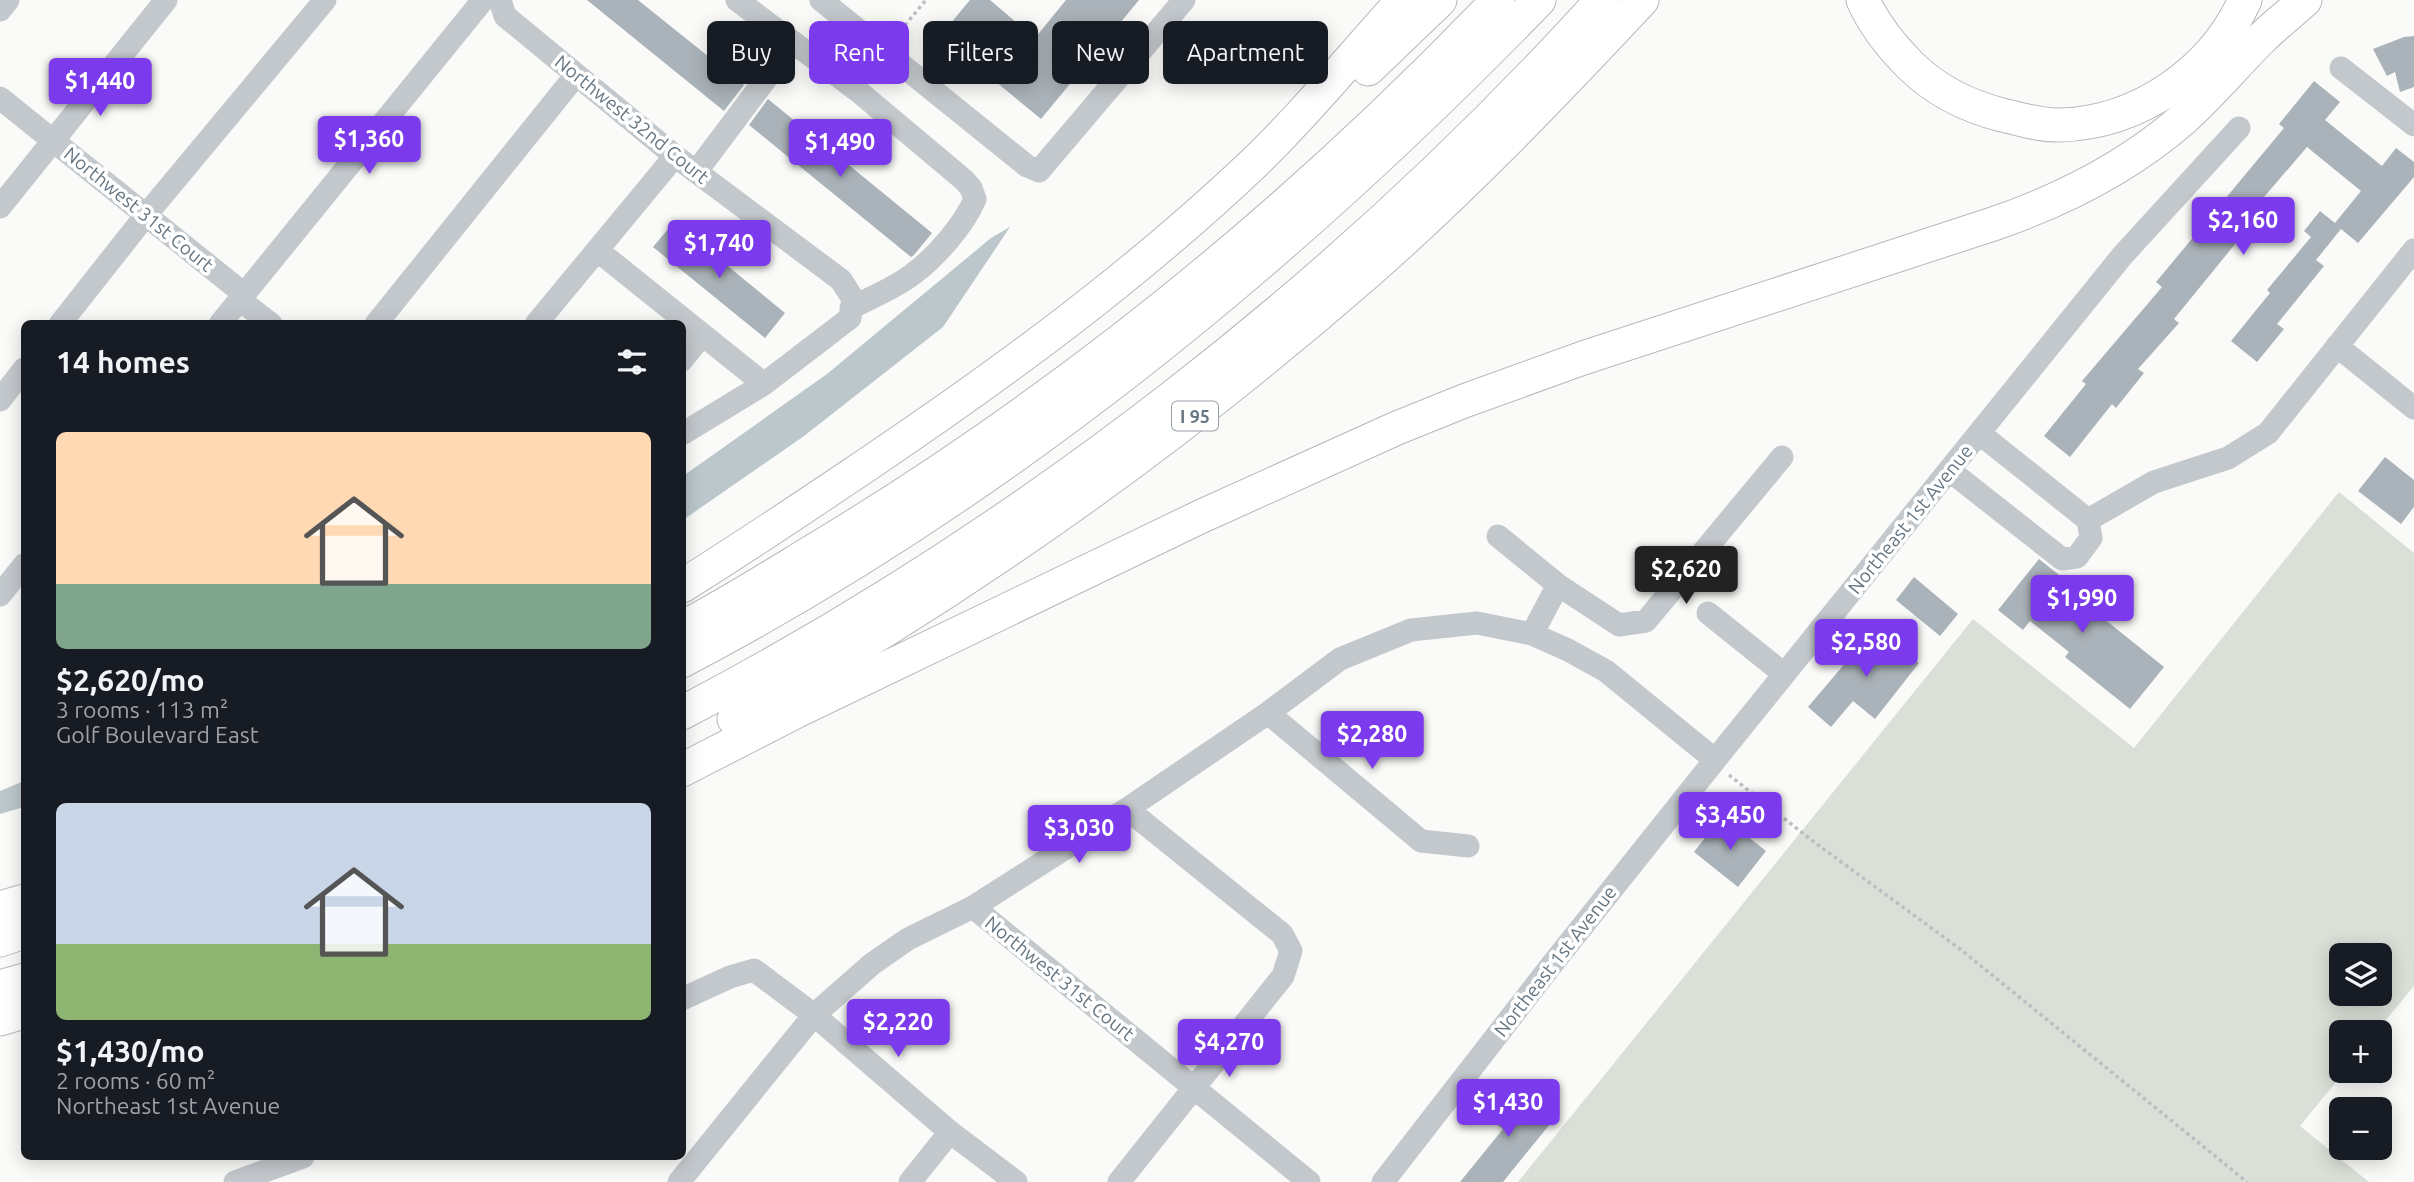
<!DOCTYPE html>
<html lang="en">
<head>
<meta charset="utf-8">
<style>
  :root { --surface:#171b24; --page:#20242c; --text:#f1f3f6; --muted:#9ea1a6; --accent:#7c3aed }
  body { margin:0; font-family:Ubuntu,sans-serif; background:var(--page); color:var(--text); height:100vh; display:flex; flex-direction:column; font-size:26px; white-space:nowrap }
  * { box-sizing:border-box; margin:0 }
  p { font-size:23px; color:var(--muted) }
  .icon { flex:none; width:38px; height:38px; fill:none; stroke:currentColor; stroke-width:2; stroke-linecap:round; stroke-linejoin:round }
  .map { position:relative; flex:1; overflow:hidden }
  .drawer { position:absolute; left:21px; top:320px; width:665px; height:840px; display:flex; flex-direction:column; background:var(--surface); border-radius:10px; box-shadow:0 4px 18px #0003 }
  .drawer>* { flex:none }
  .guide { position:absolute; left:707px; top:21px; width:665px; height:63px; display:flex; gap:14px }
  .controls { position:absolute; left:2329px; top:943px; display:grid; gap:14px }
  .controls a { display:grid; place-items:center; width:63px; height:63px; border-radius:10px; background:var(--surface); box-shadow:0 4px 18px #0003; font-size:35px }
  .price { position:absolute; translate:-50% -60px; padding:0 16px; border-radius:7px; background:var(--accent); color:#fff; font-size:23px; line-height:46px; filter:drop-shadow(0 2px 4px #0008) }
  .price::after { content:''; position:absolute; left:50%; top:42px; width:21px; height:16px; margin-left:-10px; background:inherit; clip-path:polygon(0 0,100% 0,50% 100%) }
  .price.on { background:#222; color:#fff }
  ul { padding:0; list-style:none }
  li { display:grid; align-content:center; gap:14px; height:371px; padding:0 35px }
  li span { display:grid; place-items:center; height:217px; border-radius:10px; color:#555 }
  li>.icon { margin-inline-start:auto }
  span .icon { width:126px; height:126px; fill:#fffc; stroke-width:1 }
  li b { font-size:30px }
  h2 { display:flex; justify-content:space-between; align-items:center; height:84px; padding:0 35px; font-size:30px }
  .tag { padding:0 24px; border-radius:10px; background:var(--surface); box-shadow:0 4px 18px #0003; font-size:24px; line-height:63px }
  .tag.on { background:var(--accent); color:#fff }
  .map>svg:first-child { display:block }
  .green { fill:#dadfd7; fill-rule:evenodd }
  .water { fill:#bbc7cb }
  .building { fill:#aab3b9 }
  .lines { fill:none; stroke-linecap:round; stroke-linejoin:round }
  .highway-casing { stroke:#b4b9bd; stroke-width:35 }
  .path { stroke:#bbbfc2; stroke-width:3.5; stroke-dasharray:3.5 3.5; stroke-linecap:butt }
  .minor { stroke:#c3c8cc; stroke-width:23 }
  .highway { stroke:#fff; stroke-width:33 }
  .labels { text-anchor:middle; dominant-baseline:central; stroke-width:7; stroke-linejoin:round; paint-order:stroke }
  .shield { fill:#fff; stroke:#939fa8; stroke-width:2 }
  .shield-label { font-size:18px; font-weight:bold; fill:#657683 }
  .street-label { font-size:19px; fill:#657683; stroke:#fff }
</style>
</head>
<body>
<div class="map">
<svg width="2414" height="1182" viewBox="0 0 2414 1182">
  <rect width="100%" height="100%" fill="#fafaf8"/>
  <!-- green -->
  <path class="green" d="M2339 492 2414 553V986L2376 1032H2342V1071H2345L2300 1126 2369 1182H1518L1973 619 2134 748ZM2342 956H2380V994H2342Z"/>
  <!-- water -->
  <path class="water" d="M1010 227 943 327 804 436 683 520V476L827 374 991 238Z
    M24 781V807L0 814V791Z"/>
  <!-- building -->
  <path class="building" d="M587 0H638L744 85 724 111Z
    M970 0H990L1035 38 1066 0H1139L1041 119 940 36Z
    M2414 36V87L2400 92 2395 72 2387 76 2373 49 2404 37Z
    M2314 81 2340 102 2325 120 2382 166 2396 148 2414 162V177L2358 243 2341 229 2316 260 2324 266 2277 324 2284 329 2257 362 2231 341 2270 293 2267 290 2311 237 2304 231 2320 211 2335 223 2361 191 2307 147 2252 211 2258 216 2174 319 2179 323 2138 369 2144 373 2116 408 2112 404 2070 457 2044 436 2086 384 2082 381 2162 287 2156 282 2284 128 2279 124Z
    M768 99 932 233 914 255 911 257 749 125Z
    M674 222 785 313 765 338 653 247Z
    M2385 457 2414 480V507L2401 524 2358 491Z
    M2039 559 2068 582 2060 592 2094 619 2098 614 2164 667 2130 709 2065 657 2069 652 2030 621 2023 630 1998 610Z
    M1914 577 1958 614 1940 636 1896 600Z
    M1875 628 1919 663 1875 719 1853 701 1831 727 1808 707Z
    M1722 816 1766 851 1738 887 1694 852Z
    M1506 1087 1550 1124 1503 1182H1460L1503 1129 1484 1114Z"/>
  <g class="lines">
    <defs>
      <path id="highway" d="M1863 0C1874 25 1891 46 1910 65 1936 91 1967 106 2002 115 2020 119 2042 126 2060 125 2139 123 2213 71 2245 0
        M1368 69 1440 0
        M682 586C745 547 807 505 868 464 1003 373 1135 276 1253 164 1306 113 1353 55 1403 0
        M682 628C734 601 783 569 833 539 1078 389 1300 207 1498 0
        M682 661C1004 492 1287 260 1539 0
        M682 713C1024 534 1343 286 1602 0
        M734 719C963 592 1171 444 1368 272 1465 187 1554 94 1642 0
        M682 770 797 711 1202 516 1397 428 1464 401 1583 358 1993 224C2063 200 2127 168 2183 119 2211 94 2235 65 2261 39 2275 25 2291 13 2305 0
        M0 908 24 901
        M0 940 24 932
        M0 987 24 980
        M0 1019 24 1012"/>
    </defs>
    <!-- highway casing -->
    <use href="#highway" class="highway-casing"/>
    <!-- path -->
    <path class="path" d="M896 36 926 0
      M1729 775 1814 842 1960 949 2247 1182"/>
    <!-- minor -->
    <path class="minor" d="M500 0 505 16 675 156 841 280 853 299 850 318 764 384 597 250
      M737 0 858 91 964 180 971 188 975 199C964 225 936 257 913 274 895 288 872 297 851 308
      M821 0 1027 166 1039 171 1184 0
      M0 10 8 0
      M2341 68 2414 125
      M0 98 244 294
      M696 172 792 44
      M0 207 166 0
      M240 300 271 324
      M60 324 146 215 325 0
      M220 324 483 0
      M376 324 576 75
      M536 324 675 156
      M2337 346 2414 408
      M682 360 702 335
      M0 400 24 369
      M682 434 764 384
      M1949 470 2062 559 2077 557 2091 538 2088 520 1979 433
      M2088 520 2154 482 2228 458 2268 433 2414 250
      M1498 536 1558 585
      M0 595 24 565
      M1708 613 1784 674
      M1532 634 1558 585 1619 625 1646 621 1782 457
      M1268 713 1421 841 1468 846
      M973 907 1309 1182
      M682 999 730 977 754 970 814 1015 950 1132 1016 1182
      M235 1182 303 1157
      M679 1182 814 1015 872 964 908 939 973 907 1127 809 1268 713 1340 659 1411 630 1477 623 1532 634 1568 650 1606 671 1715 760
      M910 1182 950 1132
      M1119 1182 1283 976 1291 951 1282 934 1127 809
      M1383 1182 1550 967 1715 760 2122 256 2239 128"/>
    <!-- highway -->
    <use href="#highway" class="highway"/>
  </g>
  <g class="labels">
    <!-- shield labels -->
    <rect class="shield" x="1172" y="401.5" width="46" height="29" rx="5"/>
    <g class="shield-label">
      <text x="1195" y="416">I 95</text>
    </g>
    <!-- street labels -->
    <g class="street-label">
      <text transform="translate(632 119) rotate(39)">Northwest 32nd Court</text>
      <text transform="translate(139 209) rotate(39)">Northwest 31st Court</text>
      <text transform="translate(1910 519) rotate(-51)">Northeast 1st Avenue</text>
      <text transform="translate(1555 961) rotate(-52)">Northeast 1st Avenue</text>
      <text transform="translate(1060 978) rotate(39)">Northwest 31st Court</text>
    </g>
  </g>
</svg>
<div class="controls">
<a><svg class="icon" aria-label="layers" viewBox="0 0 24 24"><path d="M12 4l9 5-9 5-9-5zM3 14l9 5 9-5"/></svg></a>
<a>+</a>
<a>−</a>
</div>
<b class="price" style="left:100px;top:118px">$1,440</b>
<b class="price" style="left:369px;top:176px">$1,360</b>
<b class="price" style="left:840px;top:179px">$1,490</b>
<b class="price" style="left:2243px;top:257px">$2,160</b>
<b class="price" style="left:719px;top:280px">$1,740</b>
<b class="price on" style="left:1686px;top:606px">$2,620</b>
<b class="price" style="left:2082px;top:635px">$1,990</b>
<b class="price" style="left:1866px;top:679px">$2,580</b>
<b class="price" style="left:1372px;top:771px">$2,280</b>
<b class="price" style="left:1730px;top:852px">$3,450</b>
<b class="price" style="left:1079px;top:865px">$3,030</b>
<b class="price" style="left:898px;top:1059px">$2,220</b>
<b class="price" style="left:1229px;top:1079px">$4,270</b>
<b class="price" style="left:1508px;top:1139px">$1,430</b>
<div class="guide">
<a class="tag">Buy</a>
<a class="tag on">Rent</a>
<a class="tag">Filters</a>
<a class="tag">New</a>
<a class="tag">Apartment</a>
</div>
<section class="drawer">
<h2>14 homes<svg class="icon" aria-label="filters" viewBox="0 0 24 24"><path d="M4 7h16M4 17h16"/><circle cx="9" cy="7" r="2"/><circle cx="15" cy="17" r="2"/></svg></h2>
<ul>
<li><span style="background:linear-gradient(#ffd9b3 70%,#7fa58c 0)"><svg class="icon" aria-label="home" viewBox="0 0 24 24"><path d="M3 11l9-7 9 7M6 9v11h12V9"/></svg></span><div><b>$2,620/mo</b><p>3 rooms · 113 m²</p><p>Golf Boulevard East</p></div></li>
<li><span style="background:linear-gradient(#c9d6e8 65%,#8fb573 0)"><svg class="icon" aria-label="home" viewBox="0 0 24 24"><path d="M3 11l9-7 9 7M6 9v11h12V9"/></svg></span><div><b>$1,430/mo</b><p>2 rooms · 60 m²</p><p>Northeast 1st Avenue</p></div></li>
</ul>
</section>
</div>
</body>
</html>
